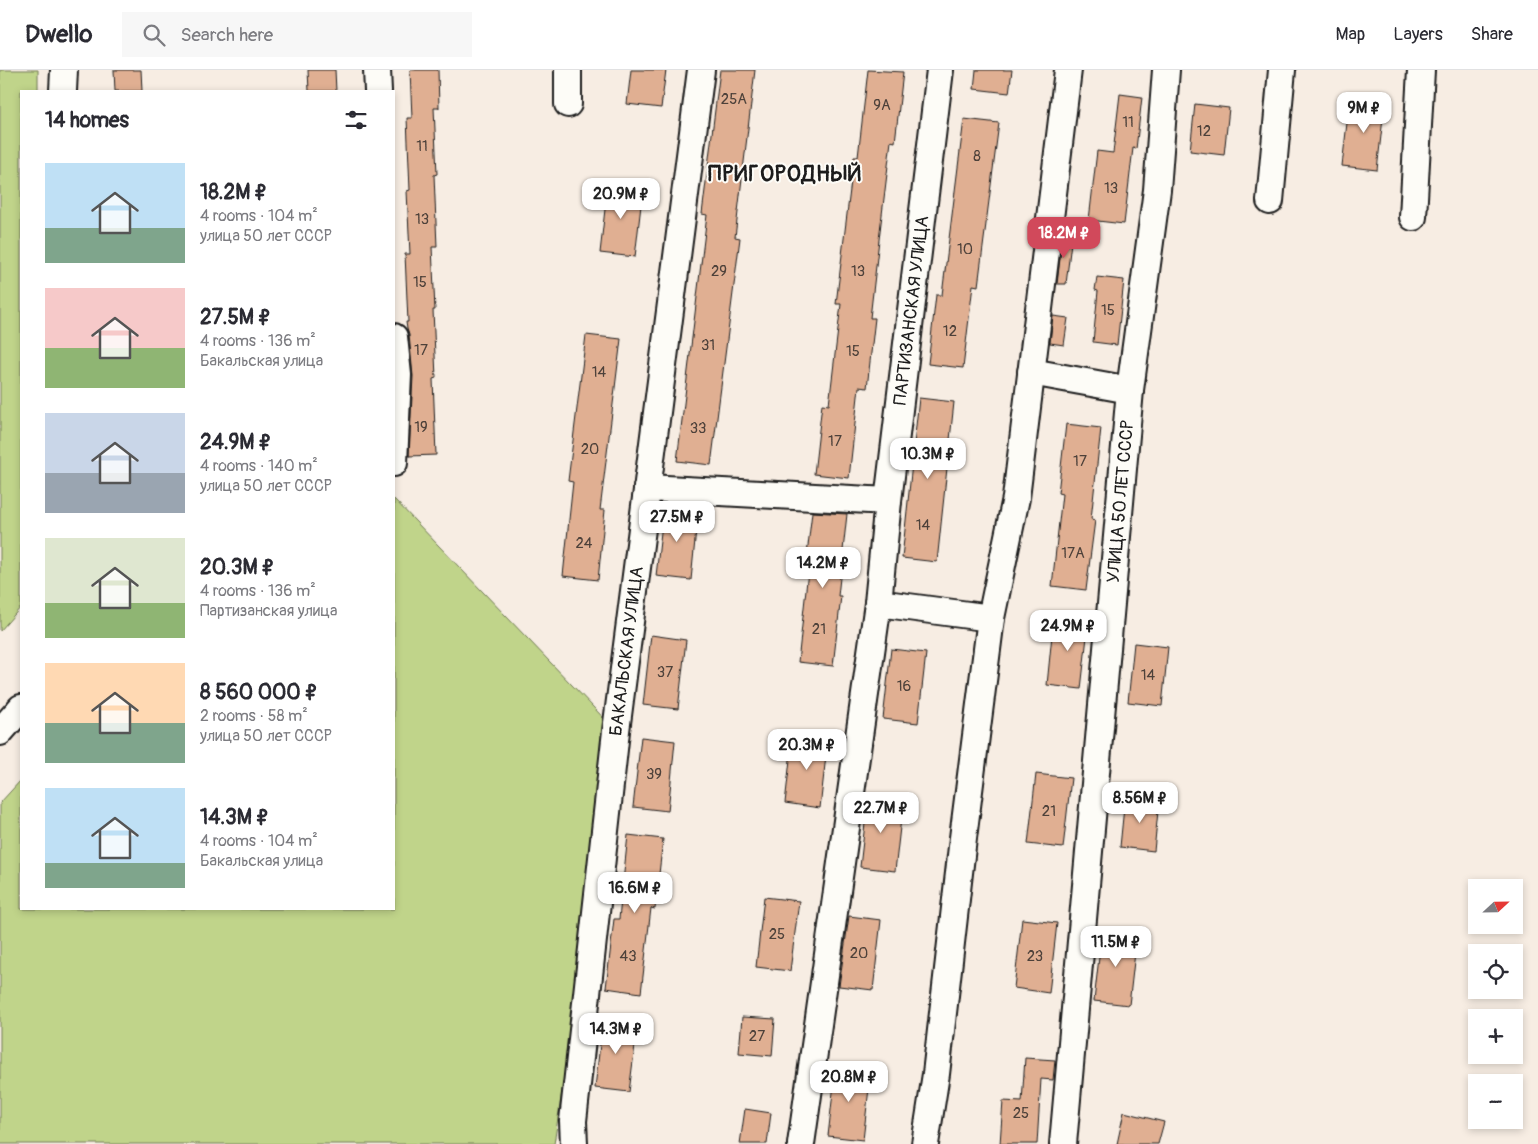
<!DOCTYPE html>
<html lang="en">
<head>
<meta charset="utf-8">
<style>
  :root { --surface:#fff; --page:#f7f7f7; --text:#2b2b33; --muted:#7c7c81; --line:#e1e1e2; --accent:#d1495b }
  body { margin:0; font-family:Pangolin,sans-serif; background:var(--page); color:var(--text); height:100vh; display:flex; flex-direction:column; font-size:19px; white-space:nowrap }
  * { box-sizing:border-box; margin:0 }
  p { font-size:16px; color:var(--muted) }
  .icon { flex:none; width:28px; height:28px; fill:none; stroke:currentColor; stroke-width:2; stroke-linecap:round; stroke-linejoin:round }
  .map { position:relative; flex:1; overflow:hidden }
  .drawer { position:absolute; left:20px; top:20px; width:375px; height:820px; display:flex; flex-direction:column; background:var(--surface); border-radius:0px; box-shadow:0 2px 8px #0003 }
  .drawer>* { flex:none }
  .needle { width:32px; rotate:68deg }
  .tools { position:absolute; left:1468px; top:809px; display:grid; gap:10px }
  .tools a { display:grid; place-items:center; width:55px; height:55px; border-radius:0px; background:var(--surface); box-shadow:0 2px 8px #0003; font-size:25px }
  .price { position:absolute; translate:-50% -42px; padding:0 11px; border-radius:10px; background:#fff; color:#222; font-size:16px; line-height:32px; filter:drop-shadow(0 1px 2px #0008) }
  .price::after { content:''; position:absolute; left:50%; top:30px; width:15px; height:11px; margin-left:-8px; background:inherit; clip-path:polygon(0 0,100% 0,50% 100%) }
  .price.on { background:var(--accent); color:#fff }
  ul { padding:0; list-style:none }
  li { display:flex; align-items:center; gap:15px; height:125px; padding:0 25px }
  li span { display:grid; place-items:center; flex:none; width:140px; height:100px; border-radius:0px; color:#555 }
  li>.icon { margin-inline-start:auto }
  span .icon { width:60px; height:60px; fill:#fffc; stroke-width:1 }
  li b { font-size:21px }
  h2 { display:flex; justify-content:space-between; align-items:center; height:60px; padding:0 25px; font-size:21px }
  header { display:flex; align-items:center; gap:30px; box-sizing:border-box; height:70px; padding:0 25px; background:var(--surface); border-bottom:1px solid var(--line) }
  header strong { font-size:24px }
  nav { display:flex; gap:28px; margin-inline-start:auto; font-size:18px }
  .search { width:350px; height:45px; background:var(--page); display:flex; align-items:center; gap:12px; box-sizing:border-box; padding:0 18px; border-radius:0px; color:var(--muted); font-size:19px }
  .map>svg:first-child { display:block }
  .green { fill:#c0d48a; stroke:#6e7853 }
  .building { fill:#e0af92; stroke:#1c1c1c }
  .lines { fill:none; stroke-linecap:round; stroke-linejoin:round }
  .minor-casing { stroke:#1c1c1c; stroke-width:30 }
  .minor { stroke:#fdfcf7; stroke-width:26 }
  .labels { text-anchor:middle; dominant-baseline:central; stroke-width:4; stroke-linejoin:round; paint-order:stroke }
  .number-label { font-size:15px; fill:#4d413a }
  .street-label { font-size:18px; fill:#1c1c1c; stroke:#fdfcf7 }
  .district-label { font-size:22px; font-weight:bold; letter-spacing:1px; fill:#1c1c1c; stroke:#fdfcf7 }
</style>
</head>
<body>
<header>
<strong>Dwello</strong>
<div class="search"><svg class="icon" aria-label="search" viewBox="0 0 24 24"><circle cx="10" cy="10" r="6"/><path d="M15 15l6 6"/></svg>Search here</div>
<nav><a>Map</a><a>Layers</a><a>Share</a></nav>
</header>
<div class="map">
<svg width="1538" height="1074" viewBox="0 0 1538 1074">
  <rect width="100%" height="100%" fill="#f7ede3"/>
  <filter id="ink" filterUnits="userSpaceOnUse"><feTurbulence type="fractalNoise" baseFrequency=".02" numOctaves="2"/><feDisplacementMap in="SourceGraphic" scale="10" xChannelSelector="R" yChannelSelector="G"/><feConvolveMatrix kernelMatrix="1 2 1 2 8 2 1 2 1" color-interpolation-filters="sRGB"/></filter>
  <g filter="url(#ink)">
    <!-- green -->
    <path class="green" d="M0 0H38V21H21V537L0 561Z
      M394 429 616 661 554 1074H0V733L21 710V839H394Z"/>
    <!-- building -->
    <path class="building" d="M114 0H141L142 21H115Z
      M308 0H335L336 21H309Z
      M410 0H438L439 38H434L437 104 434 105 437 177H432L435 240H433L436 308 433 309 436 385 409 386 413 306 409 265 407 259 406 252H408L405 184H410L407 121 410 120 407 48H412Z
      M631 0H666L661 38 627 34Z
      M720 0H755L735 167 740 168 711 395 677 391 707 145 702 144Z
      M868 0 903 2 895 72 891 71 880 161 870 248H875L867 318 859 317 849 408 814 404 822 334 829 335 841 234H836L854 87H858Z
      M976 0H1012L1009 23 974 19Z
      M1120 24 1142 27 1136 79 1133 78 1124 154 1089 150 1097 81 1113 83Z
      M1350 27 1385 31 1377 100 1342 96Z
      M1195 34 1229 38 1224 85 1190 81Z
      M964 49 999 53 978 216 973 215 963 298 928 294 936 225H942Z
      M608 113 643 118 635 187 600 183Z
      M1063 163 1072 164 1066 214H1057Z
      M1097 207 1124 210 1117 275 1093 272 1098 221 1095 220Z
      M1053 246 1068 248 1064 275 1050 273Z
      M586 265 621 269 600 440H605L598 510 563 506 573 412 568 411Z
      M919 328 954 332 937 492 902 488Z
      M1066 354 1101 358 1091 449 1095 450 1086 520 1052 516 1062 424 1058 423Z
      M664 436 698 440 691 510 656 506Z
      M812 442 847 444 838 526H841L833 596 798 592 808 501H805Z
      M1054 545 1089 549 1081 619 1047 615Z
      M651 565 686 570 678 639 643 635Z
      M1134 573 1168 577 1162 636 1128 632Z
      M891 579 926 583 918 653 883 649Z
      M793 664 828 668 820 738 785 733Z
      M641 667 675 671 668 741 633 737Z
      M1036 704 1071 708 1063 778 1028 774Z
      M868 727 903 731 895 801 860 797Z
      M1125 727 1159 731 1154 781 1120 777Z
      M628 765 663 769 655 839 651 838 641 923 606 918 614 849H619Z
      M764 827 799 831 790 901 756 897Z
      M849 846 881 850 873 920 839 916Z
      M1022 849 1057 853 1049 923 1014 918Z
      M1102 861 1137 865 1129 935 1094 931Z
      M742 947 775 949 772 986 739 983Z
      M603 948 638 952 629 1022 595 1018Z
      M1025 988 1055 990 1053 1010 1041 1009 1037 1074H1000L1003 1031 1022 1032Z
      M836 996 871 1001 863 1070 828 1066Z
      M745 1039 771 1043 767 1074H740Z
      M1124 1042 1164 1052 1158 1074H1117Z"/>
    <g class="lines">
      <defs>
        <g id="minor">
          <path d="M377 0 378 21"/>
          <path d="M63 21 64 0"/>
          <path d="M568 34V0"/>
          <path d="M1270 131 1282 0"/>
          <path d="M1413 147 1421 0"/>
          <path d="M394 267 398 305 394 393"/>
          <path d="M1031 302 1130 320"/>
          <path d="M647 418 888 431"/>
          <path d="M878 533 991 548"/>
          <path d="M0 662 21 638"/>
          <path id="s1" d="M574 1074 573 1051 616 661 701 0"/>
          <path id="s2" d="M801 1074 878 533 888 431 940 0"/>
          <path d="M925 1074 936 1004 963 768 991 548 1016 428 1068 0"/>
          <path id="s3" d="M1063 1074 1130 320 1157 120 1166 0"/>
        </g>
      </defs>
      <!-- minor casing -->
      <use href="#minor" class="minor-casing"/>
      <!-- minor -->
      <use href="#minor" class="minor"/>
    </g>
  </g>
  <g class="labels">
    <!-- number labels -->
    <g class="number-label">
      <text x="734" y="29">25А</text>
      <text x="882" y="35">9А</text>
      <text x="1128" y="52">11</text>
      <text x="1204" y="61">12</text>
      <text x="422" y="76">11</text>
      <text x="977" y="86">8</text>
      <text x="1111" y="118">13</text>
      <text x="422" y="149">13</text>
      <text x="965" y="179">10</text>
      <text x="719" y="201">29</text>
      <text x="858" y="201">13</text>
      <text x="420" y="212">15</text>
      <text x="1108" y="240">15</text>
      <text x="950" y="261">12</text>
      <text x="708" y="275">31</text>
      <text x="421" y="280">17</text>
      <text x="853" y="281">15</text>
      <text x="599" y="302">14</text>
      <text x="421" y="357">19</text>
      <text x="698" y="358">33</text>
      <text x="835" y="371">17</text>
      <text x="590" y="379">20</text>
      <text x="1080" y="391">17</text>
      <text x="923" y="455">14</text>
      <text x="584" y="473">24</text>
      <text x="1073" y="483">17А</text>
      <text x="819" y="559">21</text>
      <text x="665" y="602">37</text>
      <text x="1148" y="605">14</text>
      <text x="904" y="616">16</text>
      <text x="654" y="704">39</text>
      <text x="1049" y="741">21</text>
      <text x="777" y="864">25</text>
      <text x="859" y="883">20</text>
      <text x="628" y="886">43</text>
      <text x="1035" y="886">23</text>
      <text x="757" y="966">27</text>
      <text x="1021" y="1043">25</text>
    </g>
    <!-- street labels -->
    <g class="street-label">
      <text stroke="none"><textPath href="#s2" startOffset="841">ПАРТИЗАНСКАЯ УЛИЦА</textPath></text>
      <text stroke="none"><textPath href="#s3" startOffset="645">УЛИЦА 50 ЛЕТ СССР</textPath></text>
      <text stroke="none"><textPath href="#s1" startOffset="496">БАКАЛЬСКАЯ УЛИЦА</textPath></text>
    </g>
    <!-- district labels -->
    <g class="district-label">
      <text x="785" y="104">ПРИГОРОДНЫЙ</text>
    </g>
  </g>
</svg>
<div class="tools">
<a><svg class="needle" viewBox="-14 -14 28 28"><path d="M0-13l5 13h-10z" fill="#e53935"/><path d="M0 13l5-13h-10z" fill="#7c7c81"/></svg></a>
<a><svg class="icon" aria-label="locate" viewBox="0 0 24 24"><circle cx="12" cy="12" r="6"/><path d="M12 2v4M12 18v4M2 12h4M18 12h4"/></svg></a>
<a>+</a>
<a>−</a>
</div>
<b class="price" style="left:1364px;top:64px">9M ₽</b>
<b class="price" style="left:621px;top:150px">20.9M ₽</b>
<b class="price on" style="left:1064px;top:189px">18.2M ₽</b>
<b class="price" style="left:928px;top:410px">10.3M ₽</b>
<b class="price" style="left:677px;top:473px">27.5M ₽</b>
<b class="price" style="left:823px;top:519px">14.2M ₽</b>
<b class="price" style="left:1068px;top:582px">24.9M ₽</b>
<b class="price" style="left:807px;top:701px">20.3M ₽</b>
<b class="price" style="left:1140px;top:754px">8.56M ₽</b>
<b class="price" style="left:881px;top:764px">22.7M ₽</b>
<b class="price" style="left:635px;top:844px">16.6M ₽</b>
<b class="price" style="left:1116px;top:898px">11.5M ₽</b>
<b class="price" style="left:616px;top:985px">14.3M ₽</b>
<b class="price" style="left:849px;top:1033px">20.8M ₽</b>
<section class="drawer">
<h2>14 homes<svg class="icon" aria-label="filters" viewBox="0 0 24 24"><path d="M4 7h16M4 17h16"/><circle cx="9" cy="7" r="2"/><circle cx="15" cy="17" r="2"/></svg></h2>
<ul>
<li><span style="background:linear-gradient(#bfe0f5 65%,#7fa58c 0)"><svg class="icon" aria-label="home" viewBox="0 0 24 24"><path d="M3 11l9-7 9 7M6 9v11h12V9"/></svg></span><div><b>18.2M ₽</b><p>4 rooms · 104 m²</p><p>улица 50 лет СССР</p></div></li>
<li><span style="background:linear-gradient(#f6c9c9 60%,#8fb573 0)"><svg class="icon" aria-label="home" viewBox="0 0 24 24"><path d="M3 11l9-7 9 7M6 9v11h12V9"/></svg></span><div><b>27.5M ₽</b><p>4 rooms · 136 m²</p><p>Бакальская улица</p></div></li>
<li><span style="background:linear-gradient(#c9d6e8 60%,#9aa5b1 0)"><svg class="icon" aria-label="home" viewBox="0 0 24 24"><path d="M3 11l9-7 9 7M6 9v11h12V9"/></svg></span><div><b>24.9M ₽</b><p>4 rooms · 140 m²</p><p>улица 50 лет СССР</p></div></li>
<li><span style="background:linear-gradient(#dfe7d0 65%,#8fb573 0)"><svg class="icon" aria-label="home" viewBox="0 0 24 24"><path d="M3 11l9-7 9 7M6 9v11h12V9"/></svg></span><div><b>20.3M ₽</b><p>4 rooms · 136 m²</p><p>Партизанская улица</p></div></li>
<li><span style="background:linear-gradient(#ffd9b3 60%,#7fa58c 0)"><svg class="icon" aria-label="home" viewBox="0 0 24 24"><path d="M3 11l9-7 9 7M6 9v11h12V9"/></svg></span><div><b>8 560 000 ₽</b><p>2 rooms · 58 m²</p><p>улица 50 лет СССР</p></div></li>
<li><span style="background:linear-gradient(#bfe0f5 75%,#7fa58c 0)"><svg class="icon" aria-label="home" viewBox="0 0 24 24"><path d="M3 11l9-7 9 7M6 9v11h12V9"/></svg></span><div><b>14.3M ₽</b><p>4 rooms · 104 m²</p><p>Бакальская улица</p></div></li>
</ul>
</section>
</div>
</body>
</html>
